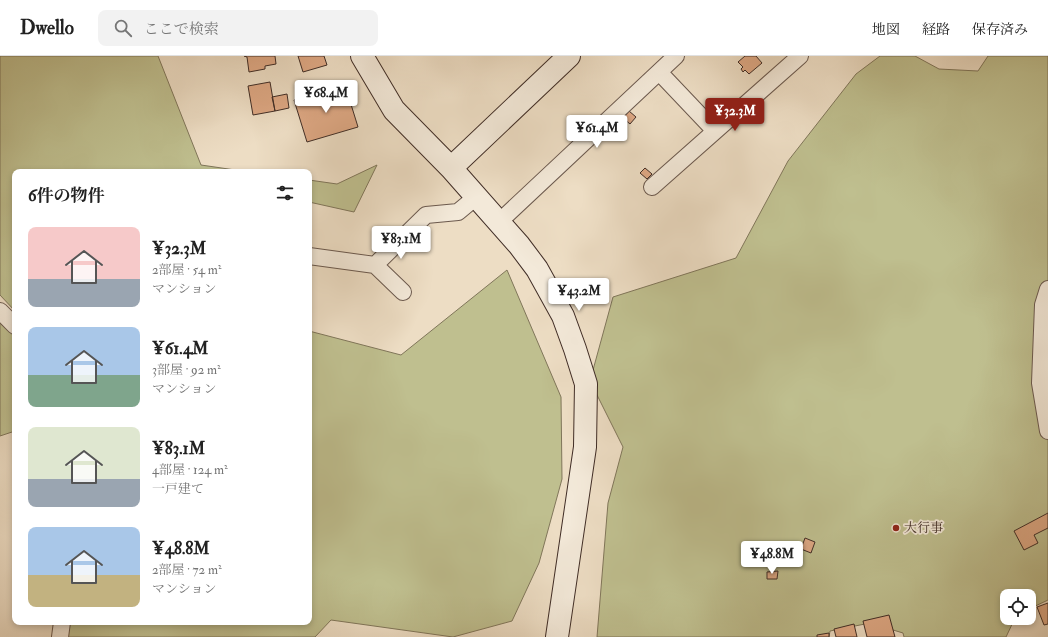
<!DOCTYPE html>
<html lang="ja">
<head>
<meta charset="utf-8">
<style>
  :root { --surface:#fff; --page:#f2f2f2; --text:#222; --muted:#767676; --line:#e0e0e0; --accent:#8f2418 }
  body { margin:0; font-family:"IM FELL Double Pica","Noto Serif JP",serif; background:var(--page); color:var(--text); height:100vh; display:flex; flex-direction:column; font-size:15px; white-space:nowrap }
  * { box-sizing:border-box; margin:0 }
  p { font-size:13px; color:var(--muted) }
  .icon { flex:none; width:22px; height:22px; fill:none; stroke:currentColor; stroke-width:2; stroke-linecap:round; stroke-linejoin:round }
  .map { position:relative; flex:1; overflow:hidden }
  .sheet { position:absolute; left:12px; top:113px; width:300px; height:456px; display:flex; flex-direction:column; background:var(--surface); border-radius:8px; box-shadow:0 2px 6px #0003 }
  .sheet>* { flex:none }
  .buttons { position:absolute; left:1000px; top:533px; display:grid; gap:8px }
  .buttons a { display:grid; place-items:center; width:36px; height:36px; border-radius:8px; background:var(--surface); box-shadow:0 2px 6px #0003; font-size:20px }
  .price { position:absolute; translate:-50% -34px; padding:0 9px; border-radius:4px; background:#fff; color:#222; font-size:13px; line-height:26px; filter:drop-shadow(0 1px 2px #0008) }
  .price::after { content:''; position:absolute; left:50%; top:24px; width:12px; height:9px; margin-left:-6px; background:inherit; clip-path:polygon(0 0,100% 0,50% 100%) }
  .price.current { background:var(--accent); color:#fff }
  ul { padding:0; list-style:none }
  li { display:flex; align-items:center; gap:12px; height:100px; padding:0 16px }
  li span { display:grid; place-items:center; flex:none; width:112px; height:80px; border-radius:8px; color:#555 }
  li>.icon { margin-inline-start:auto }
  span .icon { width:48px; height:48px; fill:#fffc; stroke-width:1 }
  li b { font-size:17px }
  h2 { display:flex; justify-content:space-between; align-items:center; height:48px; padding:0 16px; font-size:17px }
  header { display:flex; align-items:center; gap:24px; box-sizing:border-box; height:56px; padding:0 20px; background:var(--surface); border-bottom:1px solid var(--line) }
  header strong { font-size:19px }
  nav { display:flex; gap:22px; margin-inline-start:auto; font-size:14px }
  .search { width:280px; height:36px; background:var(--page); display:flex; align-items:center; gap:10px; box-sizing:border-box; padding:0 14px; border-radius:8px; color:var(--muted); font-size:15px }
  .map>svg:first-child { display:block }
  .green { fill:#bfbf8f; stroke:#80765a }
  .building { fill:#dea884; stroke:#402d26 }
  .lines { fill:none; stroke-linecap:round; stroke-linejoin:round }
  .street-casing { stroke:#6b594e; stroke-width:18 }
  .secondary-casing { stroke:#402d26; stroke-width:24 }
  .street { stroke:#f3e9d9; stroke-width:16 }
  .secondary { stroke:#f3e9d9; stroke-width:22 }
  .poi-dot { fill:#8f2418; stroke:#f3e9d9; stroke-width:1.5 }
  .labels { text-anchor:middle; dominant-baseline:central; stroke-width:3.5; stroke-linejoin:round; paint-order:stroke }
  .poi-label { font-size:13px; fill:#402d26; stroke:#f3e9d9; text-anchor:start }
</style>
</head>
<body>
<header>
<strong>Dwello</strong>
<div class="search"><svg class="icon" aria-label="search" viewBox="0 0 24 24"><circle cx="10" cy="10" r="6"/><path d="M15 15l6 6"/></svg>ここで検索</div>
<nav><a>地図</a><a>経路</a><a>保存済み</a></nav>
</header>
<div class="map">
<svg width="1048" height="581" viewBox="0 0 1048 581">
  <rect width="100%" height="100%" fill="#edddc4"/>
  <filter id="stains"><feTurbulence type="fractalNoise" baseFrequency=".005" numOctaves="4"/><feColorMatrix values="0 0 0 0 .2 0 0 0 0 .09 0 0 0 0 .02 0 0 0 .5 -.17"/></filter>
  <radialGradient id="worn" r=".72"><stop offset=".6" stop-color="#630" stop-opacity="0"/><stop offset="1" stop-color="#630" stop-opacity=".3"/></radialGradient>
  <!-- green -->
  <path class="green" d="M0 0H158L201 109 249 116H15V255L0 239Z
    M880 0H915L939 13 978 15 988 0H1048V544L1029 553V540H1007V562H1015L1006 581H904L903 577 870 567 830 575 829 581H597L608 447 623 391 590 325 613 241 736 202 788 105 856 18Z
    M377 109 354 156 309 146V124L337 128Z
    M507 214 561 341 562 423 539 507 512 565 453 581 331 564 315 581H68L69 566H309V275L401 299Z
    M0 264 15 279V375L0 380Z"/>
  <!-- building -->
  <path class="building" d="M244 0H275L276 8 265 10V13L249 16 247 1Z
    M298 0H324L327 9 303 16Z
    M745 0H756L762 7 749 18 745 14 743 16 741 13 743 11 738 6Z
    M270 26 275 55 253 59 248 30Z
    M345 29 358 71 307 86 294 44Z
    M287 38 289 52 275 55 272 41Z
    M629 55 636 61 630 68 623 62Z
    M645 112 652 118 647 123 640 117Z
    M1048 457V472L1034 479 1038 487 1024 494 1014 475Z
    M805 482 815 486 811 497 801 493Z
    M778 515 777 523H767V516Z
    M1048 547V568L1044 569 1037 551Z
    M889 559 895 581H867L863 565Z
    M854 568 857 581H836L834 573Z
    M829 577V581H817V579Z"/>
  <g class="lines">
    <defs>
      <path id="street" d="M659 16 715 75
        M652 131 800 0
        M499 166 676 0
        M309 200 375 209 426 159 458 156 476 141
        M375 209 403 236
        M1048 233 1043 249 1040 327 1048 375
        M0 255 15 270
        M60 581 62 566"/>
      <path id="secondary" d="M362 0 394 54 451 112 519 189 537 213 563 260 575 293 586 328 585 391 557 581
        M451 112 569 0"/>
    </defs>
    <!-- street casing -->
    <use href="#street" class="street-casing"/>
    <!-- secondary casing -->
    <use href="#secondary" class="secondary-casing"/>
    <!-- street -->
    <use href="#street" class="street"/>
    <!-- secondary -->
    <use href="#secondary" class="secondary"/>
  </g>
  <!-- markers -->
  <circle class="poi-dot" cx="896" cy="472" r="4"/>
  <g class="labels">
    <!-- poi labels -->
    <g class="poi-label">
      <text x="904" y="472">大行事</text>
    </g>
  </g>
  <rect width="100%" height="100%" filter="url(#stains)"/>
  <rect width="100%" height="100%" fill="url(#worn)"/>
</svg>
<div class="buttons">
<a><svg class="icon" aria-label="locate" viewBox="0 0 24 24"><circle cx="12" cy="12" r="6"/><path d="M12 2v4M12 18v4M2 12h4M18 12h4"/></svg></a>
</div>
<b class="price" style="left:326px;top:58px">¥68.4M</b>
<b class="price current" style="left:735px;top:76px">¥32.3M</b>
<b class="price" style="left:597px;top:93px">¥61.4M</b>
<b class="price" style="left:401px;top:204px">¥83.1M</b>
<b class="price" style="left:579px;top:256px">¥43.2M</b>
<b class="price" style="left:772px;top:519px">¥48.8M</b>
<section class="sheet">
<h2>6件の物件<svg class="icon" aria-label="filters" viewBox="0 0 24 24"><path d="M4 7h16M4 17h16"/><circle cx="9" cy="7" r="2"/><circle cx="15" cy="17" r="2"/></svg></h2>
<ul>
<li><span style="background:linear-gradient(#f6c9c9 65%,#9aa5b1 0)"><svg class="icon" aria-label="home" viewBox="0 0 24 24"><path d="M3 11l9-7 9 7M6 9v11h12V9"/></svg></span><div><b>¥32.3M</b><p>2部屋 · 54 m²</p><p>マンション</p></div></li>
<li><span style="background:linear-gradient(#a9c7e8 60%,#7fa58c 0)"><svg class="icon" aria-label="home" viewBox="0 0 24 24"><path d="M3 11l9-7 9 7M6 9v11h12V9"/></svg></span><div><b>¥61.4M</b><p>3部屋 · 92 m²</p><p>マンション</p></div></li>
<li><span style="background:linear-gradient(#dfe7d0 65%,#9aa5b1 0)"><svg class="icon" aria-label="home" viewBox="0 0 24 24"><path d="M3 11l9-7 9 7M6 9v11h12V9"/></svg></span><div><b>¥83.1M</b><p>4部屋 · 124 m²</p><p>一戸建て</p></div></li>
<li><span style="background:linear-gradient(#a9c7e8 60%,#c2b280 0)"><svg class="icon" aria-label="home" viewBox="0 0 24 24"><path d="M3 11l9-7 9 7M6 9v11h12V9"/></svg></span><div><b>¥48.8M</b><p>2部屋 · 72 m²</p><p>マンション</p></div></li>
</ul>
</section>
</div>
</body>
</html>
